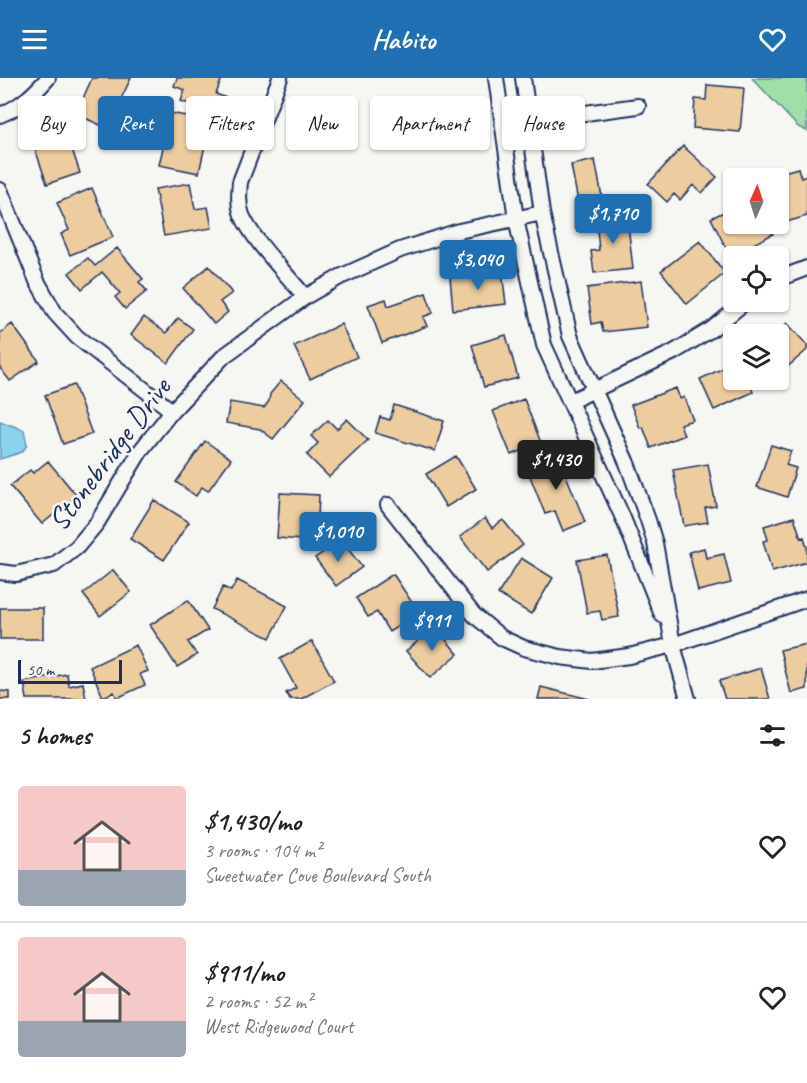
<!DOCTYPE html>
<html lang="en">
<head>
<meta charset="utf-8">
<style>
  :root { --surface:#fff; --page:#f2f2f2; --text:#222; --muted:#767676; --line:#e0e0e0; --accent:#1f6fb2 }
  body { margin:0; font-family:Caveat,sans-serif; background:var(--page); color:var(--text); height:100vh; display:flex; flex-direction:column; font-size:22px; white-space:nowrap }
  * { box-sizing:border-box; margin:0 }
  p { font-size:20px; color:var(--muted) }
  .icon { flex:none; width:33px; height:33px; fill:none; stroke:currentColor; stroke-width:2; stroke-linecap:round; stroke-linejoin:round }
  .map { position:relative; height:621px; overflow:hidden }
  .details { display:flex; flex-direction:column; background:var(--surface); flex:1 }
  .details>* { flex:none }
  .guide { position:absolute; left:18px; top:18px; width:771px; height:54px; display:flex; gap:12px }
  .needle { width:39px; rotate:3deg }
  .controls { position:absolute; left:723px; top:90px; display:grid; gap:12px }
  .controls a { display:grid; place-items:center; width:66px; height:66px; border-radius:6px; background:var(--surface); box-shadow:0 2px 4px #0004; font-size:30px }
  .scale { position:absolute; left:18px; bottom:15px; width:104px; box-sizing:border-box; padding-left:6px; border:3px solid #1b2f5e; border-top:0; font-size:16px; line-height:21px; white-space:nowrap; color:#1b2f5e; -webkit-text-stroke:4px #f6f6f2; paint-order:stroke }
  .price { position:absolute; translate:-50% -51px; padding:0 14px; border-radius:6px; background:var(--accent); color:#fff; font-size:20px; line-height:39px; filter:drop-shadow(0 2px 3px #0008) }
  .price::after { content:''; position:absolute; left:50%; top:36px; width:18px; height:14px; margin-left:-9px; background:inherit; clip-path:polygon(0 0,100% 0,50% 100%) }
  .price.current { background:#222; color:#fff }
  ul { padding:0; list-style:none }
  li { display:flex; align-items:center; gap:18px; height:150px; padding:0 18px }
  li+li { border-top:2px solid var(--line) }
  li span { display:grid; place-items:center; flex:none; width:168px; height:120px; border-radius:6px; color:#555 }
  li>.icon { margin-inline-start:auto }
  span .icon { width:72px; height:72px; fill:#fffc; stroke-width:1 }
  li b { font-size:26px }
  h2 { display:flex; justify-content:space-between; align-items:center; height:72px; padding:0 18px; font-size:26px }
  .pill { padding:0 21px; border-radius:6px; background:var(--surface); box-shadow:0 2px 4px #0004; font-size:21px; line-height:54px }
  .pill.current { background:var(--accent); color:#fff }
  header { display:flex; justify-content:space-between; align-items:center; height:78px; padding:0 18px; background:var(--accent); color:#fff; font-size:27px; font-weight:800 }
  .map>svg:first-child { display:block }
  .green { fill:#9fe0a9; stroke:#5d8884; stroke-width:1.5 }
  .water { fill:#8bd2ed; stroke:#5e91b4; stroke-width:1.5 }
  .building { fill:#edcc9f; stroke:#1b2f5e; stroke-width:1.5 }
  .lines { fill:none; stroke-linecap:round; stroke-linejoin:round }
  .street-casing { stroke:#1b2f5e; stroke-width:18 }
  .street { stroke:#f6f6f2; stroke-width:14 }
  .labels { text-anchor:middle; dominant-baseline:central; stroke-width:5; stroke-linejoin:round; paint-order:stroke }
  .street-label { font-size:30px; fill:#1b2f5e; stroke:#f6f6f2 }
</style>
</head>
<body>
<header><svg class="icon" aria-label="menu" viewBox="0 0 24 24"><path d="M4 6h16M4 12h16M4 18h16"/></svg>Habito<svg class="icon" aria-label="heart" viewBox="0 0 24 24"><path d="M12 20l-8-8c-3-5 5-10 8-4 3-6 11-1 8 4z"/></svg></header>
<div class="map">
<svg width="807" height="621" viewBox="0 0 807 621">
  <rect width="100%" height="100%" fill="#f6f6f2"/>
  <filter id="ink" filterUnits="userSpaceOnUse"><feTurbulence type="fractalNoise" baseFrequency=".0167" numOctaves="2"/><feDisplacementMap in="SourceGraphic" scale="12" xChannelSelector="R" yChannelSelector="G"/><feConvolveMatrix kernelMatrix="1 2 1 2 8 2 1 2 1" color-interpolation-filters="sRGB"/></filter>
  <g filter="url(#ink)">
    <!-- green -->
    <path class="green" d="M752 0H807V53L798 49Z"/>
    <!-- water -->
    <path class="water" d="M0 343 24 352 27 367 22 374 0 381Z"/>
    <!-- building -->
    <path class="building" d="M92 0H131L107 50 76 36Z
      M177 0H222L216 16 235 23 229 40 181 23 185 12 174 8Z
      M707 7 744 10 740 54 693 50 695 21 706 22Z
      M171 35 204 42 201 51 208 53 199 95 159 87Z
      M54 48 56 56 66 53 80 95 47 106 30 56Z
      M683 68 717 99 702 115 693 107 680 122 674 116 667 124 648 106Z
      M595 82 604 129 580 134 571 87Z
      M798 90 801 100 807 98V138L783 145 778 129V106L782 105 780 95Z
      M190 105 195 131 208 129 212 150 164 158 155 111Z
      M92 110 113 159 70 177 61 156 69 152 57 125Z
      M734 129V146H767L773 156 730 178 711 140Z
      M627 137 633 191 594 195 591 173 599 172 596 141Z
      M700 163 725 195 687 226 661 193Z
      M117 170 143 201 139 204 147 213 125 231 115 219 120 215 102 194 82 211 69 195 88 180 95 188Z
      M209 188 232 215 220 224 228 234 214 246 183 210Z
      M502 193 506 226 453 232 450 199Z
      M641 203 647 249 603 254 601 244 592 246 587 210Z
      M426 215 433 235 423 239 427 248 382 265 368 227 386 221 388 228Z
      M144 239 166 255 178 240 193 251 168 285 131 257Z
      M787 245 807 267V272L778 297V256H774Z
      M12 246 39 283 10 303 0 290V255Z
      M341 246 357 279 310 301 294 268Z
      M506 257 518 300 484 309 472 267Z
      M734 285V302H748L753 314 714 332 700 301Z
      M281 303 305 322 273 361 260 351 226 345 230 324 264 330 269 323 270 316Z
      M74 307 92 356 63 366 45 317Z
      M676 310 680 321 684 319 693 342 680 346 684 357 651 370 643 349 640 350 631 327Z
      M524 321 541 365 511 377 493 333Z
      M394 327 444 343 435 373 375 355 380 339 390 342Z
      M347 341 368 362 329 399 307 377 318 365 311 358 328 342 337 351Z
      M205 363 231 381 208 413 202 409 196 418 176 404Z
      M771 367 791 373 786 387 796 390 787 419 757 409Z
      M557 375 585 444 563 453 555 433 545 436 526 388Z
      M456 378 476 411 446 429 426 396Z
      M48 383 77 418 42 446 10 408 30 392 33 395Z
      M708 386 716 428 705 430 708 444 684 448 673 392Z
      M280 415 319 417 317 463 277 460Z
      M154 422 189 444 164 482 130 461Z
      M794 439 801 460 804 459 807 470V484L772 494 763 463 768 462 764 448Z
      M485 440 492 450 503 442 523 467 487 494 460 459Z
      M341 462 362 489 336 508 315 480Z
      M704 470 706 480 724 476 731 505 698 513 689 474Z
      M607 477 619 539 602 542 600 533 587 535 577 482Z
      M521 480 553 500 531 536 498 516Z
      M113 492 131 514 100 538 83 516Z
      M393 496 419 535 389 554 377 534 368 539 356 520Z
      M237 502 287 528 270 560 212 531 223 509 231 513Z
      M188 522 208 552 188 564 197 577 177 589 150 547Z
      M0 530H43V561H0Z
      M435 549 458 576 430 600 406 573Z
      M312 563 334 603 301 621H290L286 615 296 610 280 581Z
      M807 566V611L791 615 780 572Z
      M136 567 148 593 140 596 145 607 117 620 114 614 103 619 90 589Z
      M761 590 770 621H725L719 603Z
      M67 596 69 608 83 605 86 621H27L24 604Z
      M541 609 589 621H538Z
      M0 613 10 614V621H0Z"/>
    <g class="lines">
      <defs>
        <path id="street" d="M280 0 240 104C239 115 238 126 242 137 253 163 287 196 305 219
          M496 0 516 141 544 267 623 440 662 537
          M523 0 542 135 570 258 627 385 648 442 655 465 673 567 688 621
          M0 37C20 29 34 16 48 0
          M502 46 638 28
          M0 112 37 203 55 235 77 259 172 333
          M778 201 807 190
          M571 323 674 274 712 251 745 224
          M388 427 474 537 502 560 524 570 560 579 592 583 629 578 673 567 807 521
          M0 494 16 496 54 487 77 469 97 445 141 372 172 333 224 278 305 219 340 199 400 172 459 153 542 135"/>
      </defs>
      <!-- street casing -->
      <use href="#street" class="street-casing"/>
      <!-- street -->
      <use href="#street" class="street"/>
    </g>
  </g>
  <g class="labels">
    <!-- street labels -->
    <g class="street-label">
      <text transform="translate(109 376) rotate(-53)">Stonebridge Drive</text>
    </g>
  </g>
</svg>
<div class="controls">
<a><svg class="needle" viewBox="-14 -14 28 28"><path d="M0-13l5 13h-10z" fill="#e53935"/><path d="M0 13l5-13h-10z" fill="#767676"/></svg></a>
<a><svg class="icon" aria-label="locate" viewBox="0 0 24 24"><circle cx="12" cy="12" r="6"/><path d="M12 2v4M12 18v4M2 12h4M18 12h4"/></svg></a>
<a><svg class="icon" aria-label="layers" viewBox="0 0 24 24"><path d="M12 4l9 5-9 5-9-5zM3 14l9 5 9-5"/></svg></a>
</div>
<div class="scale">50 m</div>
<b class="price" style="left:613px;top:167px">$1,710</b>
<b class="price" style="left:478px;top:213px">$3,040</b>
<b class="price current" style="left:556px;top:413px">$1,430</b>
<b class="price" style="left:338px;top:485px">$1,010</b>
<b class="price" style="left:432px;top:574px">$911</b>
<div class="guide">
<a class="pill">Buy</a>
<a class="pill current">Rent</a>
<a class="pill">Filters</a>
<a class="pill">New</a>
<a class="pill">Apartment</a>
<a class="pill">House</a>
</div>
</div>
<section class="details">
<h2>5 homes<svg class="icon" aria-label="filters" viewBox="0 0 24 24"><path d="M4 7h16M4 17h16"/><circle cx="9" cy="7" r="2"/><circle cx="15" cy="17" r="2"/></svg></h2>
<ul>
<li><span style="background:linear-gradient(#f6c9c9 70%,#9aa5b1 0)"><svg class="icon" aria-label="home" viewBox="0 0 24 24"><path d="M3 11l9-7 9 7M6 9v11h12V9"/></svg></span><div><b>$1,430/mo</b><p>3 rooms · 104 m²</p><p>Sweetwater Cove Boulevard South</p></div><svg class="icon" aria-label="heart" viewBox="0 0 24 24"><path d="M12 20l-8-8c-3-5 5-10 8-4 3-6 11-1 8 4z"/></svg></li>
<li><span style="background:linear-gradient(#f6c9c9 70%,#9aa5b1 0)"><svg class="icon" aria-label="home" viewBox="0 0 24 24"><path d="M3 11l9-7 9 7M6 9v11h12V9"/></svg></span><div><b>$911/mo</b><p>2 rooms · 52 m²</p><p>West Ridgewood Court</p></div><svg class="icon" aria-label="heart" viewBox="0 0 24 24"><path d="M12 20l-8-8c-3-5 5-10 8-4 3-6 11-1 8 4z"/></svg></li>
</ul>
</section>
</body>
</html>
